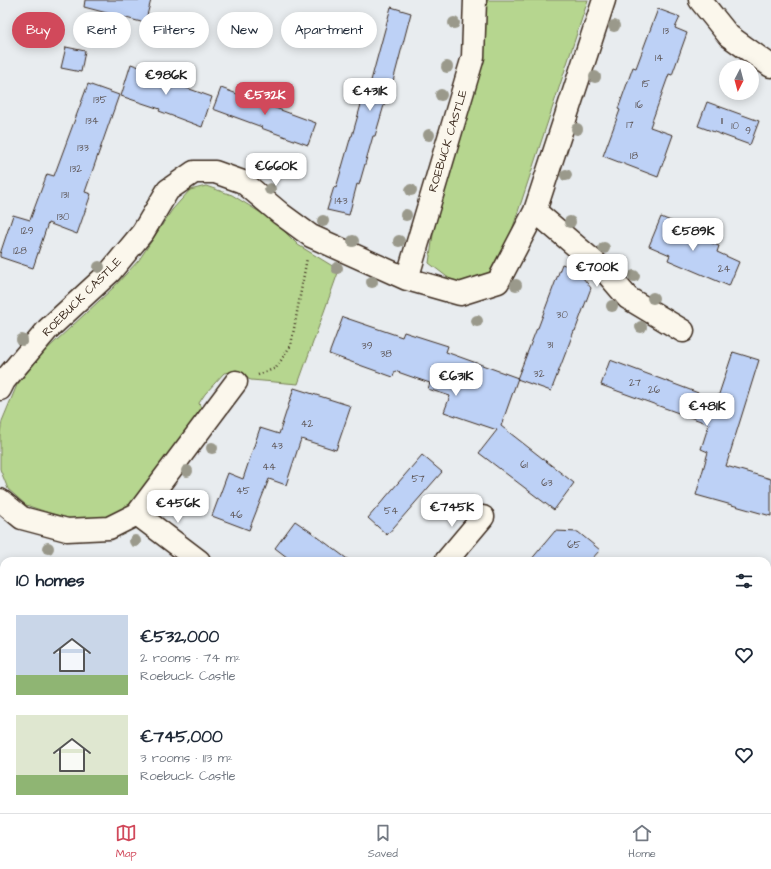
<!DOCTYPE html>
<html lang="en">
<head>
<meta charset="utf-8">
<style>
  :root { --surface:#fff; --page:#f6f6f7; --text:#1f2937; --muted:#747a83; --line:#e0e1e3; --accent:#d1495b }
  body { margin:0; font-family:"Architects Daughter",sans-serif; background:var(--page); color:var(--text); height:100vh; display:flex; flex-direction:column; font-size:15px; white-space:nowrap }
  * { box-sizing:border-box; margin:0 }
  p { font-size:13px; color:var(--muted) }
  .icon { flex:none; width:22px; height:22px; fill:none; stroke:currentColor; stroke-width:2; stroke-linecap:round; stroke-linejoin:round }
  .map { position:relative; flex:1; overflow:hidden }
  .sheet { position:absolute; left:0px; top:557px; width:771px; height:256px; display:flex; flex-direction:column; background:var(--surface); border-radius:12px 12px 0 0; box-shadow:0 2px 10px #0003 }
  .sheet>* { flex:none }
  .guide { position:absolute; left:12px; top:12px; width:400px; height:36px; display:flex; gap:8px }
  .needle { width:26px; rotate:186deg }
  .fabs { position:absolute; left:719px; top:60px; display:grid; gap:8px }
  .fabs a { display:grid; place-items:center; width:40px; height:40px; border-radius:50%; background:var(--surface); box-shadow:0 2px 10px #0003; font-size:20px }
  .price { position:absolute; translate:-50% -34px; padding:0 9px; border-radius:8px; background:#fff; color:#222; font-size:13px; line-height:26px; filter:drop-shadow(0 1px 2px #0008) }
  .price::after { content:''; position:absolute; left:50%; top:24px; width:12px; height:9px; margin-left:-6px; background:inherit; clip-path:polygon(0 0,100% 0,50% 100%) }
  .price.selected { background:var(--accent); color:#fff }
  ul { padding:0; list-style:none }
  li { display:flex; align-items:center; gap:12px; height:100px; padding:0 16px }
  li span { display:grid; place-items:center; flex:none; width:112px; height:80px; border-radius:0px; color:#555 }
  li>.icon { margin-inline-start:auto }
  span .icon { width:48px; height:48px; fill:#fffc; stroke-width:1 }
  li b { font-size:17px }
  h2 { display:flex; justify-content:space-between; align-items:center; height:48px; padding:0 16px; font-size:17px }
  .tag { padding:0 14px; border-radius:18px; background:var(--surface); box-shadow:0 2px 10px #0003; font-size:14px; line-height:36px }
  .tag.selected { background:var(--accent); color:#fff }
  .dock { display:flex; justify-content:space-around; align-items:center; height:56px; border-top:1px solid var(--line); background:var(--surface); font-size:11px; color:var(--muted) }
  .dock a { display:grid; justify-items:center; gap:2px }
  .dock .selected { color:var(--accent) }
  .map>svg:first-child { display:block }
  .built { fill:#dbe4f1 }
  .green { fill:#b6d68f; stroke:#788056 }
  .building { fill:#bdd1f6; stroke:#3b2a1e }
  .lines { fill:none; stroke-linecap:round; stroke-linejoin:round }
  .minor-casing { stroke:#3b2a1e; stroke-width:25 }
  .path { stroke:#3b2a1e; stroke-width:2.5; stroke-dasharray:1 3; stroke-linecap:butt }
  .minor { stroke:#fbf7ec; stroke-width:22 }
  .tree { fill:#9a998b }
  .labels { text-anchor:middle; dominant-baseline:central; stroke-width:3.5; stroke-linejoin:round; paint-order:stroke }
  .number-label { font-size:10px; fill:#5c5454 }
  .street-label { font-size:12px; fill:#3b2a1e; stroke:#fbf7ec }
</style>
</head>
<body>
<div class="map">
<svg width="771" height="813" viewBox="0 0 771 813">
  <rect width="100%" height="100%" fill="#e8ecef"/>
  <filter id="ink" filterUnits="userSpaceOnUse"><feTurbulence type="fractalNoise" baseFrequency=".025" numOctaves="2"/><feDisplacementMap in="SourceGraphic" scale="8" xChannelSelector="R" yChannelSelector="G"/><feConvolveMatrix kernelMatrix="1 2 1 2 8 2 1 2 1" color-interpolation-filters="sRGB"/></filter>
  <g filter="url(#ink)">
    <!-- built -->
    <path class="built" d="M0 667 4 668V809H295L303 813H0Z
      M434 809H622L621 813H431Z"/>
    <!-- green -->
    <path class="green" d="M486 0H588L511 233 487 276 455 283 429 263 434 228 477 63Z
      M206 186 232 195 274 221 298 245 339 270 298 384 251 380 232 372 224 373 205 394 199 403 203 414 126 509 111 517 86 522 55 515 26 505 8 489 0 469V433L2 421 17 385 43 353 113 288 139 260 172 210 190 190Z"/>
    <!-- building -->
    <path class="building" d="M85 0H151L145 23 84 7Z
      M391 7 411 13 391 89 389 88 375 136H373L359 185 357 184 349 215 327 210 334 187 336 188 351 136H352L366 87 369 88Z
      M658 9 680 17 675 28 687 33 672 75 669 74 650 127 673 135 658 177 603 156 620 110 618 109 633 67 636 68Z
      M66 47 85 51 81 72 61 68Z
      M131 64 168 77 167 81 212 97 202 127 159 111 160 109 121 96Z
      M88 84 119 95 85 192 91 194 77 234 48 223 33 268 0 257V254L13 215 30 220 47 174 54 176Z
      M221 88 316 123 308 145 261 128 262 127 213 109Z
      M707 102 759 121 750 145 698 126Z
      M661 217 683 226 681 230 719 246 717 252 739 262 729 286 668 260 670 255 649 246Z
      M562 264 576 269 591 288 575 331H574L551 391 517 379 537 328H538Z
      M343 317 402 337 404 332 448 346 446 352 518 378 501 426 574 483 554 510 479 453 497 430 444 412 450 396 428 389 430 383 412 377 395 371 393 377 329 354Z
      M733 352 759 360 726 466 771 479V516L696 495 708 452 701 449 709 424 601 385 610 360 717 400Z
      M294 388 351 406 336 450 301 439 286 485 269 479 249 530 212 516 228 473 243 479 260 428 279 434Z
      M422 455 442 472 387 535 368 518Z
      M295 521 311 532 350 561H292L275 548Z
      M555 531 578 532 600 550 590 561H530Z"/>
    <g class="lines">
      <defs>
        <path id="minor" d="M700 0 729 36 771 66
          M535 211 604 270 628 298 683 331
          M407 279 460 294 498 282 535 211 604 0
          M0 389 4 381 48 329 110 272 143 232 168 190 194 172H215L243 182 281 214 311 236 407 279 473 57 475 0
          M0 500 22 518 67 530 109 528 137 514 236 382
          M137 514 199 561
          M446 561 483 517"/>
      </defs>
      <!-- minor casing -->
      <use href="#minor" class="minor-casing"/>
      <!-- path -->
      <path class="path" d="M258 375 276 368 291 345 307 258
        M767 598 771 599
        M767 650 771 637
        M767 683 771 684
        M0 695 4 696
        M767 725 771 726
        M22 813 25 809"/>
      <!-- minor -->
      <use href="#minor" class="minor"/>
    </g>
    <!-- trees -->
    <g class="tree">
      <circle cx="454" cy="23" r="6"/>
      <circle cx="614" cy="26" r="6"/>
      <circle cx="447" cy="67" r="6"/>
      <circle cx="595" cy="77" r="6"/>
      <circle cx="441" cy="95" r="6"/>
      <circle cx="577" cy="129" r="6"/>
      <circle cx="429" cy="135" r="6"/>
      <circle cx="566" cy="175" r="6"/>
      <circle cx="270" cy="189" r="6"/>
      <circle cx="411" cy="190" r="6"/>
      <circle cx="406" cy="215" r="6"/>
      <circle cx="323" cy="221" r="6"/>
      <circle cx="570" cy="222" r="6"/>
      <circle cx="353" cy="241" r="6"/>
      <circle cx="399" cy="241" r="6"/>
      <circle cx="604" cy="248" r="6"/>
      <circle cx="99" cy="267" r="6"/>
      <circle cx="337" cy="268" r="6"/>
      <circle cx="634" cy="276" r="6"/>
      <circle cx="372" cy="282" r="6"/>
      <circle cx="516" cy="285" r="6"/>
      <circle cx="653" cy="298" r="6"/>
      <circle cx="612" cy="306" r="6"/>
      <circle cx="477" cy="321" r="6"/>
      <circle cx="641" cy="327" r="6"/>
      <circle cx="22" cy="340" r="6"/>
      <circle cx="212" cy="448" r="6"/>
      <circle cx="187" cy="471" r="6"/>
      <circle cx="171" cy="505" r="6"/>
      <circle cx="135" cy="541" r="6"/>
      <circle cx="48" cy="548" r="6"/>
    </g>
  </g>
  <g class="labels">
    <!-- number labels -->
    <g class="number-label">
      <text x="666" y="31">13</text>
      <text x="659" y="58">14</text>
      <text x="646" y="84">15</text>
      <text x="100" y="100">135</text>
      <text x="639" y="105">16</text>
      <text x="92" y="121">134</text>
      <text x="722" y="121">11</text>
      <text x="630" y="125">17</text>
      <text x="735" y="126">10</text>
      <text x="748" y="131">9</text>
      <text x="83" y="148">133</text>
      <text x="634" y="156">18</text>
      <text x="76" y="169">132</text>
      <text x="65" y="195">131</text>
      <text x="341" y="201">143</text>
      <text x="63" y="217">130</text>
      <text x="27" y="231">129</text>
      <text x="20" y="251">128</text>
      <text x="724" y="269">24</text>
      <text x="562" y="315">30</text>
      <text x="550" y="345">31</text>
      <text x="367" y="346">39</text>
      <text x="386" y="354">38</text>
      <text x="539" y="374">32</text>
      <text x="635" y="383">27</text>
      <text x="654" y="390">26</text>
      <text x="307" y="424">42</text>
      <text x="277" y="446">43</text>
      <text x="524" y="465">61</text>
      <text x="269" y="467">44</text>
      <text x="418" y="479">57</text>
      <text x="547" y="483">63</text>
      <text x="243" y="491">45</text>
      <text x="391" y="511">54</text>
      <text x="236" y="515">46</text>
      <text x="574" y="545">65</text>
    </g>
    <!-- street labels -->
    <g class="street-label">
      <text transform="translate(448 141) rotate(-73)">ROEBUCK CASTLE</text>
      <text transform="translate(82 297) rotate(-45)">ROEBUCK CASTLE</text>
    </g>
  </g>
</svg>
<div class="fabs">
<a><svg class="needle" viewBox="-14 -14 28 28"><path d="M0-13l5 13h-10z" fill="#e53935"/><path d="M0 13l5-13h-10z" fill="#747a83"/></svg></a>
</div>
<b class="price" style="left:166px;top:96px">€986K</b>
<b class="price" style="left:370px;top:112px">€431K</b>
<b class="price selected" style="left:265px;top:116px">€532K</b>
<b class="price" style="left:276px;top:187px">€660K</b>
<b class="price" style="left:693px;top:252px">€589K</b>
<b class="price" style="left:597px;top:288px">€700K</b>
<b class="price" style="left:456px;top:397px">€631K</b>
<b class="price" style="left:707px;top:427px">€481K</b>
<b class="price" style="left:178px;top:524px">€456K</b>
<b class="price" style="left:452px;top:528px">€745K</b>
<div class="guide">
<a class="tag selected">Buy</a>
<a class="tag">Rent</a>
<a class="tag">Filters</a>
<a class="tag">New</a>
<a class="tag">Apartment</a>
</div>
<section class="sheet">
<h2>10 homes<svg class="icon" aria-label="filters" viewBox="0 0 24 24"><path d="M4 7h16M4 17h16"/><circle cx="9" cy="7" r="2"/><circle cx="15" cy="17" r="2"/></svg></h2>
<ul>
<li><span style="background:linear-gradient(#c9d6e8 75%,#8fb573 0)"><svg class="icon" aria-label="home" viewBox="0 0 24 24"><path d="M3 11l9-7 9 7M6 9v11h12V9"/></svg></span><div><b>€532,000</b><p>2 rooms · 74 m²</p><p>Roebuck Castle</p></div><svg class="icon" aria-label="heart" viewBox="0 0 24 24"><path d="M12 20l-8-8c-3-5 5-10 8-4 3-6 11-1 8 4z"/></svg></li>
<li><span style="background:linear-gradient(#dfe7d0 75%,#8fb573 0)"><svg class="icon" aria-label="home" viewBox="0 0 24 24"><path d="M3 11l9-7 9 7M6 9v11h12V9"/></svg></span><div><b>€745,000</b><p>3 rooms · 113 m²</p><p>Roebuck Castle</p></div><svg class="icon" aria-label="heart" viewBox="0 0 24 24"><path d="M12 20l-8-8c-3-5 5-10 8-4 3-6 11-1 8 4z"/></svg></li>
</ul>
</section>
</div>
<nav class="dock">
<a class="selected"><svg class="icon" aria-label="map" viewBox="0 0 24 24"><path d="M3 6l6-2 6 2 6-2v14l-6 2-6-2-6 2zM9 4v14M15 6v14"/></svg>Map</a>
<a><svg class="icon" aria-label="saved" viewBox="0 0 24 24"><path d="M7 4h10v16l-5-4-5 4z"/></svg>Saved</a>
<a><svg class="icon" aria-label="home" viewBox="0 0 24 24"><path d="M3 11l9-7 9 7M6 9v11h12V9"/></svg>Home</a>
</nav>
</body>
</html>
